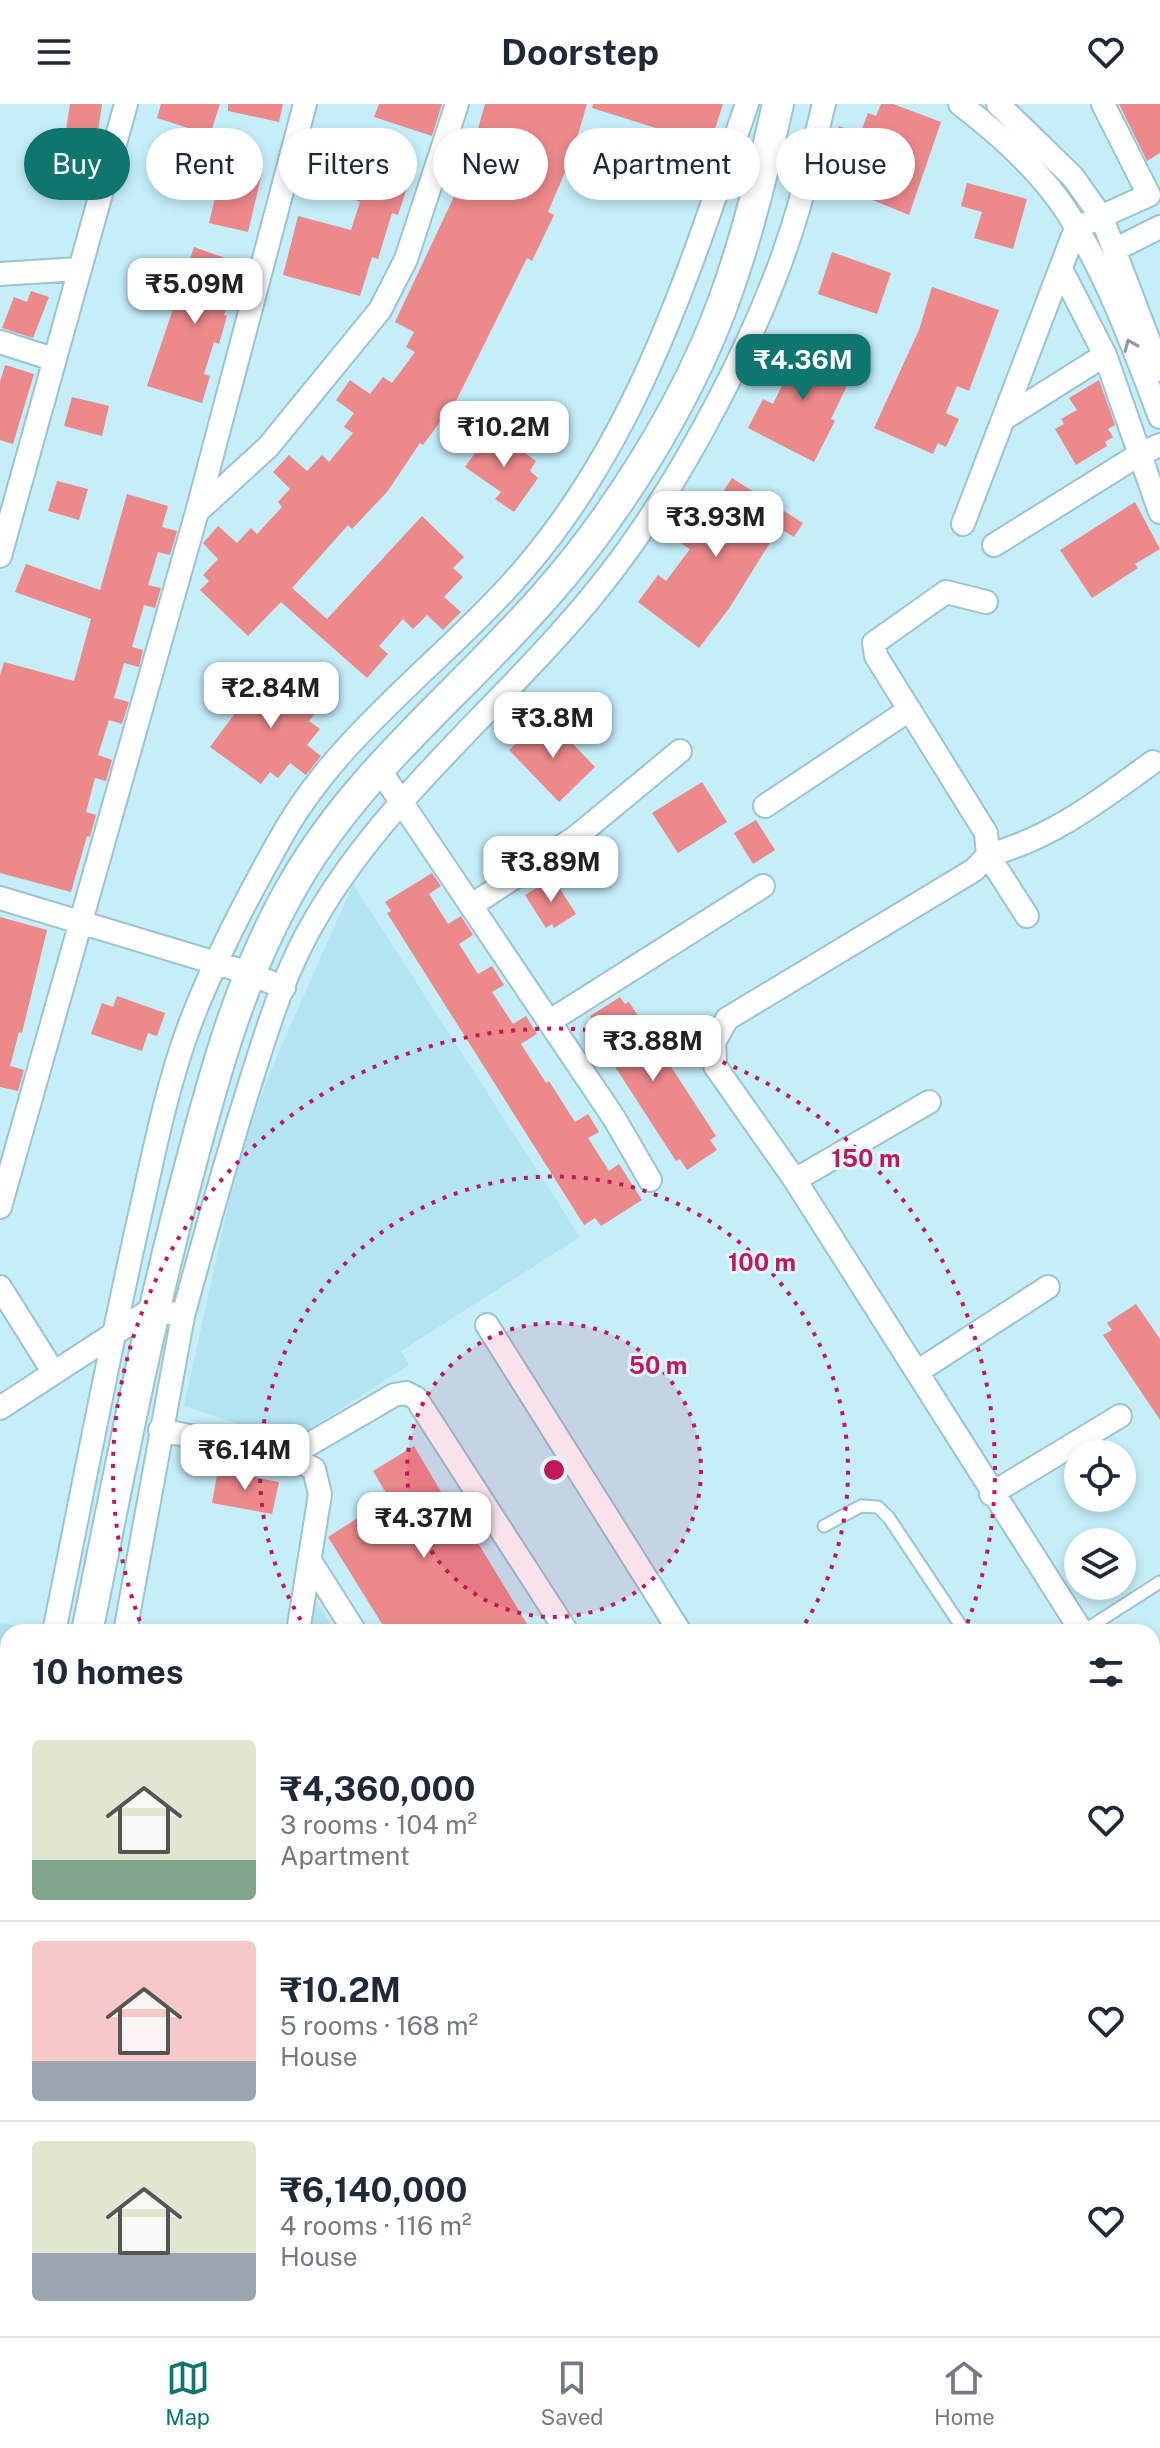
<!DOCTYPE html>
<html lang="en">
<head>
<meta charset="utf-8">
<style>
  :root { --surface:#fff; --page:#f6f6f7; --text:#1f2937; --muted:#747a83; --line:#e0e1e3; --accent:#0f766e }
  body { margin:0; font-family:"Public Sans",sans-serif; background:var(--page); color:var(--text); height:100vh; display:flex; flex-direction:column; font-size:30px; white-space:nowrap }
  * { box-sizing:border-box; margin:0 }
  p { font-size:26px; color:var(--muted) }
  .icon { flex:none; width:44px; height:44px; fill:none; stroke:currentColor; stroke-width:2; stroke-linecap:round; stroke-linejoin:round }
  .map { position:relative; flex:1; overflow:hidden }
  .side { position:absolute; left:0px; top:1520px; width:1160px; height:712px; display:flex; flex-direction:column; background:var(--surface); border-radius:24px 24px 0 0; box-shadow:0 4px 12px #0003 }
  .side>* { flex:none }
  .guide { position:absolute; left:24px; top:24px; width:1112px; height:72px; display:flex; gap:16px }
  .fabs { position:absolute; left:1064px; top:1336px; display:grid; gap:16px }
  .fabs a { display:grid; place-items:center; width:72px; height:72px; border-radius:50%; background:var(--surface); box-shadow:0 4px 12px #0003; font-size:40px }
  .price { position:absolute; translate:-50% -68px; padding:0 18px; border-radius:16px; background:#fff; color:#222; font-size:26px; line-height:52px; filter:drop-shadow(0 2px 4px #0008) }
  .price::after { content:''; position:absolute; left:50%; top:48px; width:24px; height:18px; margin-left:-12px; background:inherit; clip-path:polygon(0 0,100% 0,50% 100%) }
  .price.on { background:var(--accent); color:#fff }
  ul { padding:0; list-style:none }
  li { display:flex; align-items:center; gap:24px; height:200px; padding:0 32px }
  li+li { border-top:2px solid var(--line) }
  li span { display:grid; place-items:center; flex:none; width:224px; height:160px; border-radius:8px; color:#555 }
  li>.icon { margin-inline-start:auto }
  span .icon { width:96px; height:96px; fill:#fffc; stroke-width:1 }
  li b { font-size:34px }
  h2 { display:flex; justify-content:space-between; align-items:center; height:96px; padding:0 32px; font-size:34px }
  .chip { padding:0 28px; border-radius:36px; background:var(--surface); box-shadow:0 4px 12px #0003; font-size:28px; line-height:72px }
  .chip.on { background:var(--accent); color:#fff }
  header { display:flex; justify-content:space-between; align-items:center; height:104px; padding:0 32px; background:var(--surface); font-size:36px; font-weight:700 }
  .menu { display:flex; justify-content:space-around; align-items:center; height:112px; border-top:2px solid var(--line); background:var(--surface); font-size:22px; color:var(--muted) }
  .menu a { display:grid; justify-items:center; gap:4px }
  .menu .on { color:var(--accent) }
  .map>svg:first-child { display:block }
  .built { fill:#b2e4f2 }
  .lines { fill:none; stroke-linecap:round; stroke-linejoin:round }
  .stream { stroke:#2d94aa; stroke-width:6 }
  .building { fill:#ec898b }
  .lane-casing { stroke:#9bc4cf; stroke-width:15 }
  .street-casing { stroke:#9bc4cf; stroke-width:26 }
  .secondary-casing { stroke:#9bc4cf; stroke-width:34 }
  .lane { stroke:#fff; stroke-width:11 }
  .street { stroke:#fff; stroke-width:22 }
  .secondary { stroke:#fff; stroke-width:30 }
  .oneway { stroke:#90989a }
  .ring { fill:none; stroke:#c2185b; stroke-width:4; stroke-dasharray:4 8 }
  .centre { fill:#c2185b; stroke:#dff8ff; stroke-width:4 }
  .ring-label { font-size:24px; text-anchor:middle; font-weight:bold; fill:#c2185b; stroke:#dff8ff; stroke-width:6; stroke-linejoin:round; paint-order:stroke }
</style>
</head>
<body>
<header><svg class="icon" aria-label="menu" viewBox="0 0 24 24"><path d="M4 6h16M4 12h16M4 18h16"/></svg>Doorstep<svg class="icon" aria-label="heart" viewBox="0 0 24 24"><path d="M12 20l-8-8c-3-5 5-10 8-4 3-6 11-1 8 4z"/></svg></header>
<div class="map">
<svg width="1160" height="2232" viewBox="0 0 1160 2232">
  <rect width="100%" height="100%" fill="#c5eef9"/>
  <!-- built -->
  <path class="built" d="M353 780 580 1133 401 1247 409 1261 290 1337 184 1302 239 1052 271 966Z
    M315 1495 336 1528H310Z
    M0 1519 47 1528H8V1692L0 1726Z
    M249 2224H390L395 2232H244Z"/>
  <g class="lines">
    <!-- stream -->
    <path class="stream" d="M1152 1970 1160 1962"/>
  </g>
  <!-- building -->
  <path class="building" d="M70 0H102L94 55 62 51Z
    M161 0H220L210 31 157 14Z
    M228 0H283L279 18 228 7Z
    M379 0H442L432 32 374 13Z
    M485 0H587L571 54 548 108 554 111 532 157 527 154 457 295 423 341 420 339 387 388 352 425 348 421 292 484 327 515 422 412 464 453 453 464 463 473 444 493 461 508 443 526 427 511 413 525 403 515 379 542 388 550 367 574 281 498 248 532 200 486 209 477 203 471 218 455 203 439 218 422 237 439 251 424 257 430 282 403 278 398 290 385 273 368 289 351 307 367 322 351 329 358 353 329 344 323 354 309 336 296 350 276 370 290 383 273 392 279 415 248 406 243 414 228 395 218 466 67Z
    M593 0H723L710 41 592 4Z
    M881 0H893L941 18 909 111 853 88 858 74 845 69 851 54 830 46 839 22 860 30 868 9 876 12Z
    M1119 0H1160V49L1147 57Z
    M223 60 262 69 248 128 209 119Z
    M363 66 408 81 398 111 392 109 378 155 372 153 360 192 283 171 298 112 351 126 360 98 353 95Z
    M967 79 1027 95 1013 145 974 134 982 108 961 102Z
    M194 143 242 160 224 211 227 212 219 240 214 238 204 270 210 272 202 299 147 282Z
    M832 148 891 169 877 210 818 190Z
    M932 183 999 206 969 287 957 282 946 309 959 315 946 343 938 339 933 350 874 324 919 226Z
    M31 187 49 193 33 234 2 224 14 193 27 198Z
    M790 237 854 267 831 315 835 317 814 358 748 324 763 295 773 300 789 267 778 262Z
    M5 261 34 270 13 340 0 336V278Z
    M1099 276 1115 321 1108 325 1113 333 1105 338 1107 342 1076 361 1055 325 1064 320 1061 315 1077 306 1069 294Z
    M72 293 109 302 102 332 64 322Z
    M492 325 536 357 530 367 538 374 514 408 495 395 501 388 465 363Z
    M732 374 803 419 794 433 779 424 730 503 699 544 638 498 658 471 666 477 690 445 682 440 690 425 670 413 682 393 702 405 712 389 719 394Z
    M57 377 88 385 79 416 48 407Z
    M127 390 168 402 162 423 177 427 170 451 158 448 148 481 161 484 155 504 144 501 132 543 143 546 139 563 124 559 114 594 129 598 122 620 109 616 98 651 112 656 106 677 95 674 86 708 96 711 90 733 87 732 71 788 0 769V572L4 558 74 577 91 515 15 488 26 460 100 486Z
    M1135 398 1160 445 1135 460 1138 464 1092 494 1060 446Z
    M269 563 320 603 309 617 320 625 307 641 321 652 306 671 290 659 278 674 270 668 261 680 210 643Z
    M552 618 595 663 559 698 509 646 532 625 538 632Z
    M702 678 727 718 678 749 652 709Z
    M756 716 775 746 753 760 734 729Z
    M432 769 441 782 429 790 448 820 461 812 473 831 459 840 478 870 492 862 504 881 492 888 513 920 526 912 537 930 521 940 546 979 549 977 575 1018 588 1010 599 1028 588 1034 609 1067 619 1060 642 1096 601 1122 595 1114 584 1121 387 809 391 807 385 798Z
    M553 774 576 810 554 824 552 820 546 824 525 791Z
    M0 813 47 826 22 929 19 928 10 962 24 966 18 987 0 983Z
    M117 892 165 909 157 932 148 929 142 947 91 930 102 899 113 903Z
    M620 893 625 900 629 898 716 1032 710 1036 717 1046 687 1066 680 1055 676 1057 590 924 595 920 590 912Z
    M1136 1200 1160 1235V1316L1103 1231 1112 1226 1107 1219Z
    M414 1342 443 1391 446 1388 461 1411 532 1528H387L328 1433 389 1394 373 1367Z
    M218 1366 279 1378 272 1410 212 1399Z"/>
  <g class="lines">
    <defs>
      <path id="lane" d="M824 1422 861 1402 878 1403 889 1414 965 1528
        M1082 1528 1160 1478
        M1152 1567 1160 1558
        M1152 2056 1160 2068
        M994 2224 996 2232"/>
      <path id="street" d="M960 0C998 29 1041 68 1067 108 1107 170 1134 245 1160 313
        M998 0 1073 73 1102 114 1160 266
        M1116 145 1160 123
        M1061 165 1105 251 1160 408
        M0 170 78 165
        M0 238 53 255
        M1005 314 1105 251
        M198 407 268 343 380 206 406 155 457 0
        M963 420 1076 124 1149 91 1103 0
        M994 441 1140 350 1160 341
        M0 452 126 0
        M986 498 946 488 874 539 876 552 986 729 988 751 974 766 727 915 714 938 715 962 795 1076 1082 1528
        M379 665 614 1014 650 1076
        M765 702 909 606
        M0 794 249 869 284 884
        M472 801 576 733 680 647
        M1027 812 988 751C1051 735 1102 695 1153 658
        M550 917 763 782
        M795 1076 929 998
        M0 1103 197 408 305 0
        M0 1183 54 1269
        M487 1221 680 1528
        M917 1268 1048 1183
        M0 1304 152 1205 183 1212C204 1135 225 1059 249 983 267 926 285 865 316 814 387 691 509 596 598 485 678 386 764 225 799 102 808 69 815 34 824 0
        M160 1326 289 1352
        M991 1390 1120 1312
        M312 1460 355 1528
        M54 1528C82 1390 108 1252 139 1115 153 1053 165 991 186 931 210 864 244 799 279 737 338 628 447 556 526 463 641 328 690 163 747 0
        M125 1528 183 1212
        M298 1528 320 1390 314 1365 289 1352 394 1291 406 1289 416 1294 567 1528
        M1152 1634 1160 1646
        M0 1774 8 1751
        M0 1922 8 1910
        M0 2066 8 2071
        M0 2198 8 2204
        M38 2224 50 2232
        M231 2224 242 2232
        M575 2224 580 2231 599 2224"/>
      <path id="secondary" d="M87 1528C118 1376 147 1224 187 1074 214 971 241 869 296 776 360 666 462 587 545 492 616 412 686 300 723 199 747 134 763 67 778 0
        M1152 1758 1160 1749
        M1152 1847 1160 1837
        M0 1861 8 1847
        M0 2145 8 2151
        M112 2224 123 2232
        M146 2224 157 2232
        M756 2232 763 2224
        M823 2232 830 2224"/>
    </defs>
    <!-- lane casing -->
    <use href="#lane" class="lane-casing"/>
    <!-- street casing -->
    <use href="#street" class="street-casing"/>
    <!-- secondary casing -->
    <use href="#secondary" class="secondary-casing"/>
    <!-- lane -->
    <use href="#lane" class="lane"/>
    <!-- street -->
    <use href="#street" class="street"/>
    <!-- secondary -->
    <use href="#secondary" class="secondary"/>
  </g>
  <!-- one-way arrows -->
  <defs><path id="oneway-chevron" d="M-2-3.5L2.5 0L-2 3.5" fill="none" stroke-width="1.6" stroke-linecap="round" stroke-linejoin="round" transform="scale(2)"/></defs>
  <use class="oneway" href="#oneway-chevron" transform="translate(1130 241) rotate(-113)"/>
  <!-- distance rings -->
  <circle cx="554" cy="1366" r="147" fill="#c2185b" fill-opacity=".12"/>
  <g class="ring">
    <circle cx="554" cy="1366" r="147"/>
    <path d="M307 1526A294 294 0 1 1 801 1526"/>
    <path d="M144 1528A441 441 0 1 1 964 1528"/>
  </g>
  <circle cx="554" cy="1366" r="12" class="centre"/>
  <g class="ring-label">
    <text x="866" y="1063">150 m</text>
    <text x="762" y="1167">100 m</text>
    <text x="658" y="1270">50 m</text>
  </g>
</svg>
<div class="fabs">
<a><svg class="icon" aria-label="locate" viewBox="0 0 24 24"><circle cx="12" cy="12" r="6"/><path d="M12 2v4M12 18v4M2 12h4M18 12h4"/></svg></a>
<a><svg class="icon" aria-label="layers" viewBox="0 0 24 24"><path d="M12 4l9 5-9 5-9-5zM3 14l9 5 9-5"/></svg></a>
</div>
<b class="price" style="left:195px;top:222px">₹5.09M</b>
<b class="price on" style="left:803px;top:298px">₹4.36M</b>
<b class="price" style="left:504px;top:365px">₹10.2M</b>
<b class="price" style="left:716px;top:455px">₹3.93M</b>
<b class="price" style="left:271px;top:626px">₹2.84M</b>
<b class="price" style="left:553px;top:656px">₹3.8M</b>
<b class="price" style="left:551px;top:800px">₹3.89M</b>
<b class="price" style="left:653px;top:979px">₹3.88M</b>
<b class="price" style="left:245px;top:1388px">₹6.14M</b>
<b class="price" style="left:424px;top:1456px">₹4.37M</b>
<div class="guide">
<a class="chip on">Buy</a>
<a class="chip">Rent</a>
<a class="chip">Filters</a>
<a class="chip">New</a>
<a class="chip">Apartment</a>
<a class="chip">House</a>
</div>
<section class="side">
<h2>10 homes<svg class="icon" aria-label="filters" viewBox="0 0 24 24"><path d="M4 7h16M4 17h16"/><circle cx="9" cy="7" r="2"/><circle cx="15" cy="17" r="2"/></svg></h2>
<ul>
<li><span style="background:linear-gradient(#dfe7d0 75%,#7fa58c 0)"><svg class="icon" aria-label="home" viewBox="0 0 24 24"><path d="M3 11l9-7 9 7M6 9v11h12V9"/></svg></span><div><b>₹4,360,000</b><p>3 rooms · 104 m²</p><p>Apartment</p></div><svg class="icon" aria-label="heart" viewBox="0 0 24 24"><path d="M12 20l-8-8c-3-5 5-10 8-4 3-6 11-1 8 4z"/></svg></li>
<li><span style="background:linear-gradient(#f6c9c9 75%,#9aa5b1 0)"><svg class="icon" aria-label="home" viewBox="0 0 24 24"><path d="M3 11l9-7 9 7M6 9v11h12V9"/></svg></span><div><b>₹10.2M</b><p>5 rooms · 168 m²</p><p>House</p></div><svg class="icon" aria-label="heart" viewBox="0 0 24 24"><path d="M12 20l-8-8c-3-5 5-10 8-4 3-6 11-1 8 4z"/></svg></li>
<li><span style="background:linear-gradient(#dfe7d0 70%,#9aa5b1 0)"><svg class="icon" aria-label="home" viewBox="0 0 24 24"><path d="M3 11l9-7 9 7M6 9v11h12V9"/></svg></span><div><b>₹6,140,000</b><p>4 rooms · 116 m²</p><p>House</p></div><svg class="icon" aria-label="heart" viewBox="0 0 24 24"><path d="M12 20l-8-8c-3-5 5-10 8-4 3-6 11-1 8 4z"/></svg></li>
</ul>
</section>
</div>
<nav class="menu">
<a class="on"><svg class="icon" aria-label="map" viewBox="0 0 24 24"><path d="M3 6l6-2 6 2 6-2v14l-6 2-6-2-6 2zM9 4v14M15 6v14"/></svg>Map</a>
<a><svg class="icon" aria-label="saved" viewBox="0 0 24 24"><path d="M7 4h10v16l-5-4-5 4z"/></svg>Saved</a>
<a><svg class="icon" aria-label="home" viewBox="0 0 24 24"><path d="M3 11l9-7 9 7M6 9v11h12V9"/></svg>Home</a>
</nav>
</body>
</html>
